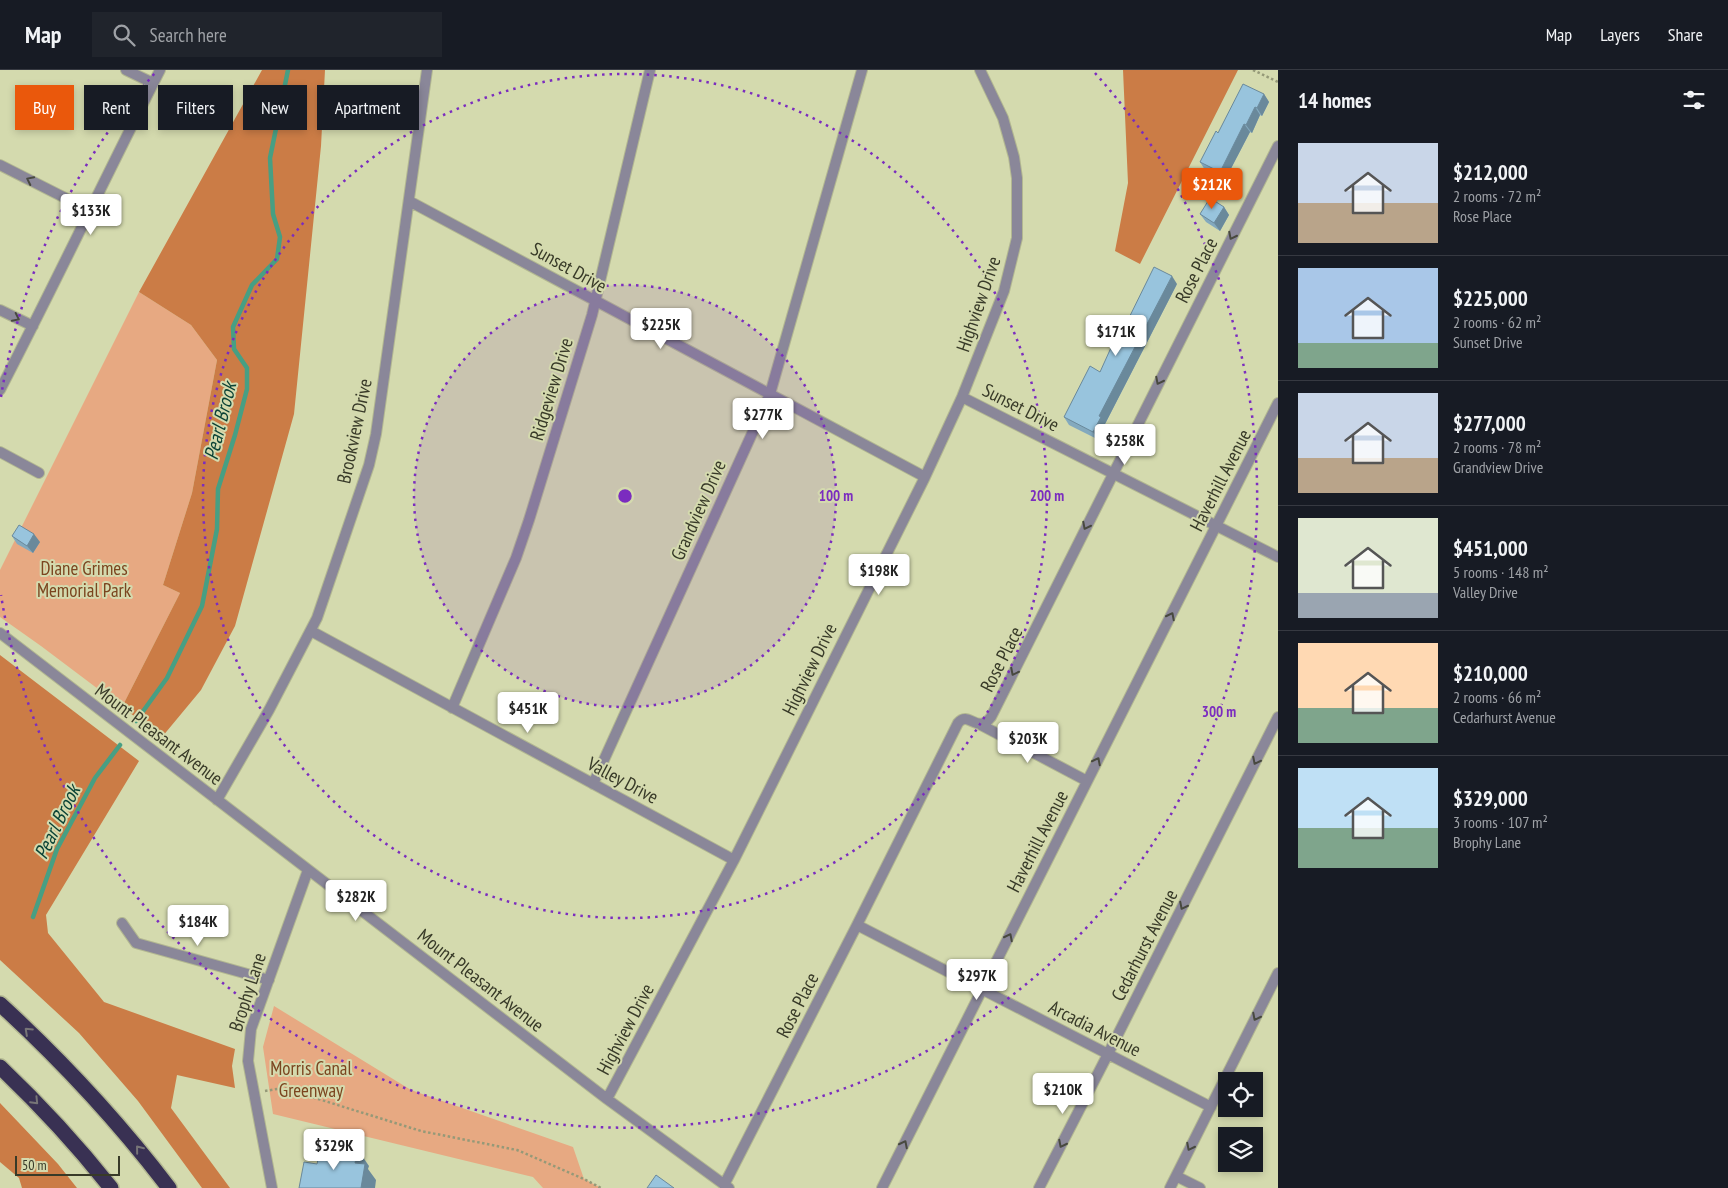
<!DOCTYPE html>
<html lang="en">
<head>
<meta charset="utf-8">
<style>
  :root { --surface:#171b24; --page:#20242c; --text:#f1f3f6; --muted:#9ea1a6; --line:#363941; --accent:#ea580c }
  body { margin:0; font-family:"PT Sans Narrow",sans-serif; background:var(--page); color:var(--text); height:100vh; display:flex; flex-direction:column; font-size:19px; white-space:nowrap }
  * { box-sizing:border-box; margin:0 }
  p { font-size:16px; color:var(--muted) }
  .icon { flex:none; width:28px; height:28px; fill:none; stroke:currentColor; stroke-width:2; stroke-linecap:round; stroke-linejoin:round }
  .map { position:relative; flex:1; overflow:hidden }
  .panel { display:flex; flex-direction:column; background:var(--surface); width:450px }
  .panel>* { flex:none }
  .guide { position:absolute; left:15px; top:15px; width:475px; height:45px; display:flex; gap:10px }
  .fabs { position:absolute; left:1218px; top:1002px; display:grid; gap:10px }
  .fabs a { display:grid; place-items:center; width:45px; height:45px; border-radius:0px; background:var(--surface); box-shadow:0 2px 8px #0003; font-size:25px }
  .scale { position:absolute; left:15px; bottom:12px; width:105px; box-sizing:border-box; padding-left:5px; border:2px solid #383a28; border-top:0; font-size:14px; line-height:18px; white-space:nowrap; color:#383a28; -webkit-text-stroke:4px #d4daae; paint-order:stroke }
  .price { position:absolute; translate:-50% -42px; padding:0 11px; border-radius:5px; background:#fff; color:#222; font-size:16px; line-height:32px; filter:drop-shadow(0 1px 2px #0008) }
  .price::after { content:''; position:absolute; left:50%; top:30px; width:15px; height:11px; margin-left:-8px; background:inherit; clip-path:polygon(0 0,100% 0,50% 100%) }
  .price.current { background:var(--accent); color:#fff }
  ul { padding:0; list-style:none }
  li { display:flex; align-items:center; gap:15px; height:125px; padding:0 20px }
  li+li { border-top:1px solid var(--line) }
  li span { display:grid; place-items:center; flex:none; width:140px; height:100px; border-radius:0px; color:#555 }
  li>.icon { margin-inline-start:auto }
  span .icon { width:60px; height:60px; fill:#fffc; stroke-width:1 }
  li b { font-size:21px }
  h2 { display:flex; justify-content:space-between; align-items:center; height:60px; padding:0 20px; font-size:21px }
  .chip { padding:0 18px; border-radius:0px; background:var(--surface); box-shadow:0 2px 8px #0003; font-size:18px; line-height:45px }
  .chip.current { background:var(--accent); color:#fff }
  header { display:flex; align-items:center; gap:30px; box-sizing:border-box; height:70px; padding:0 25px; background:var(--surface); border-bottom:1px solid var(--line) }
  header strong { font-size:24px }
  nav { display:flex; gap:28px; margin-inline-start:auto; font-size:18px }
  .search { width:350px; height:45px; background:var(--page); display:flex; align-items:center; gap:12px; box-sizing:border-box; padding:0 18px; border-radius:0px; color:var(--muted); font-size:19px }
  main { display:flex; flex:1; min-height:0 }
  .map>svg:first-child { display:block }
  .green { fill:#e7a982 }
  .forest { fill:#cb7c46 }
  .lines { fill:none; stroke-linecap:round; stroke-linejoin:round }
  .stream { stroke:#479f83; stroke-width:4.5 }
  .street-casing { stroke:#b2b791; stroke-width:12 }
  .highway-casing { stroke:#b2b791; stroke-width:18 }
  .path { stroke:#959978; stroke-width:2.5; stroke-dasharray:2.5 2.5; stroke-linecap:butt }
  .street { stroke:#8a8799; stroke-width:10 }
  .highway { stroke:#393153; stroke-width:15 }
  .wall { fill:#83a9be }
  .shaded-wall { fill:#6a899b }
  .building { fill:#98c4dd; stroke:#6a899b }
  .oneway { stroke:#48493f }
  .oneway2 { stroke:#777577 }
  .ring { fill:none; stroke:#7b2cbf; stroke-width:2.5; stroke-dasharray:2.5 5 }
  .labels { text-anchor:middle; dominant-baseline:central; stroke-width:4; stroke-linejoin:round; paint-order:stroke }
  .street-label { font-size:19px; fill:#383a28; stroke:#d4daae }
  .park-label { font-size:19px; fill:#7b451f; stroke:#d4daae }
  .water-label { font-size:20px; font-style:italic; fill:#0b4336; stroke:#d4daae }
  .centre { fill:#7b2cbf; stroke:#d4daae; stroke-width:2.5 }
  .ring-label { font-size:15px; text-anchor:middle; font-weight:bold; fill:#7b2cbf; stroke:#d4daae; stroke-width:4; stroke-linejoin:round; paint-order:stroke }
</style>
</head>
<body>
<header>
<strong>Map</strong>
<div class="search"><svg class="icon" aria-label="search" viewBox="0 0 24 24"><circle cx="10" cy="10" r="6"/><path d="M15 15l6 6"/></svg>Search here</div>
<nav><a>Map</a><a>Layers</a><a>Share</a></nav>
</header>
<main>
<div class="map">
<svg width="1278" height="1118" viewBox="0 0 1278 1118">
  <rect width="100%" height="100%" fill="#d4daae"/>
  <!-- green -->
  <path class="green" d="M139 222 191 255 217 290 192 423 163 515 180 523 122 637 41 576 0 547V500Z
    M274 936 411 1020 573 1077 584 1109 601 1118H543L533 1107 273 1044 263 977Z"/>
  <!-- forest -->
  <path class="forest" d="M262 0H325L321 76 294 344 235 556 201 620 162 667 122 637 180 523 163 515 192 423 217 290 191 255 139 222Z
    M1123 0H1238L1140 194 1115 181 1128 113Z
    M0 585 139 691 46 845 48 863 104 932 235 979 232 996 235 1018 177 1005 171 1038 230 1118H202L138 1031 79 963 0 890Z
    M0 1033 58 1094 77 1118H22L19 1108 0 1092Z"/>
  <g class="lines">
    <!-- stream -->
    <path class="stream" d="M136 651 167 608 202 536 217 459 218 419 235 365 247 319V298L234 279 233 257 252 215 277 189 280 167 273 144 270 88 288 0
      M33 847 57 779 95 708 120 675"/>
    <defs>
      <path id="street" d="M126 0 153 13
        M0 95 89 140
        M409 131 925 407
        M0 240 33 256
        M0 320C55 214 106 106 160 0
        M962 327 1278 487
        M0 382 39 403
        M311 561 734 790
        M0 563 607 1029 729 1118
        M452 638 516 488 529 450 592 245 650 0
        M981 655 1087 711
        M593 714 770 324 862 0
        M217 730 269 640 317 548 369 395 376 364 427 0
        M122 853 136 873 269 910
        M857 855 1211 1037
        M607 1029 734 790 925 407 962 327 1004 221 1017 168V108L1014 87 1003 48 980 0
        M1176 1106 1200 1118
        M724 1115 857 855 958 653C969 640 977 665 991 647L1278 76
        M272 1118 248 991 251 959 308 800
        M882 1118 1278 333
        M1039 1118 1108 984 1278 647
        M1170 1118 1278 903"/>
      <path id="highway" d="M0 934C62 991 118 1051 169 1118
        M0 997C40 1035 77 1075 111 1118"/>
    </defs>
    <!-- street casing -->
    <use href="#street" class="street-casing"/>
    <!-- highway casing -->
    <use href="#highway" class="highway-casing"/>
    <!-- path -->
    <path class="path" d="M1253 0 1278 12
      M265 1021 283 1018 421 1061 517 1080 584 1109 601 1118"/>
    <!-- street -->
    <use href="#street" class="street"/>
    <!-- highway -->
    <use href="#highway" class="highway"/>
  </g>
  <!-- wall -->
  <path class="wall" d="M1264 24 1269 32 1262 46 1260 45 1252 63 1250 62 1225 110 1205 100 1200 92Z
    M1224 137 1229 145 1220 161 1206 152 1200 144Z
    M1177 214 1105 354 1106 355 1099 370 1069 355 1064 347 1100 302 1122 262Z
    M12 466 40 472 33 483 17 474Z"/>
  <!-- shaded-wall -->
  <path class="shaded-wall" d="M1264 24 1269 32 1262 46 1257 38Z
    M1255 37 1260 45 1252 63 1246 55Z
    M1244 54 1250 62 1225 110 1220 102Z
    M1224 137 1229 145 1220 161 1214 153Z
    M1172 206 1177 214 1105 354 1106 355 1099 370 1093 362 1099 346Z
    M34 464 40 472 33 483 27 476Z
    M358 1080 369 1096 368 1099 376 1110 375 1118H361L355 1093Z"/>
  <!-- building -->
  <path class="building" d="M1243 14 1264 24 1257 38 1255 37 1246 55 1244 54 1220 102 1200 92 1216 61 1218 63Z
    M1210 128 1224 137 1214 153 1200 144Z
    M1154 197 1172 206 1099 346 1101 347 1093 362 1064 347 1090 296 1100 302 1119 260 1122 262Z
    M19 455 34 464 27 476 12 466Z
    M333 1076 358 1080 355 1093 365 1094 361 1118H299L304 1092 317 1094 319 1085 331 1087Z
    M656 1105 674 1118H647Z"/>
  <!-- one-way arrows -->
  <defs><path id="oneway-chevron" d="M-2-3.5L2.5 0L-2 3.5" fill="none" stroke-width="1.6" stroke-linecap="round" stroke-linejoin="round" transform="scale(1.25)"/></defs>
  <g class="oneway">
    <use href="#oneway-chevron" transform="translate(30 110) rotate(-154)"/>
    <use href="#oneway-chevron" transform="translate(1232 166) rotate(117)"/>
    <use href="#oneway-chevron" transform="translate(16 248) rotate(26)"/>
    <use href="#oneway-chevron" transform="translate(1159 311) rotate(117)"/>
    <use href="#oneway-chevron" transform="translate(1086 456) rotate(117)"/>
    <use href="#oneway-chevron" transform="translate(1171 546) rotate(-63)"/>
    <use href="#oneway-chevron" transform="translate(1014 602) rotate(117)"/>
    <use href="#oneway-chevron" transform="translate(1097 691) rotate(-63)"/>
    <use href="#oneway-chevron" transform="translate(1256 691) rotate(117)"/>
    <use href="#oneway-chevron" transform="translate(1183 836) rotate(117)"/>
    <use href="#oneway-chevron" transform="translate(1009 867) rotate(-63)"/>
    <use href="#oneway-chevron" transform="translate(1256 947) rotate(117)"/>
    <use href="#oneway-chevron" transform="translate(904 1074) rotate(-63)"/>
    <use href="#oneway-chevron" transform="translate(1062 1074) rotate(117)"/>
    <use href="#oneway-chevron" transform="translate(1190 1077) rotate(117)"/>
  </g>
  <g class="oneway2">
    <use href="#oneway-chevron" transform="translate(28 961) rotate(-137)"/>
    <use href="#oneway-chevron" transform="translate(35 1031) rotate(46)"/>
    <use href="#oneway-chevron" transform="translate(139 1079) rotate(-129)"/>
  </g>
  <!-- distance rings -->
  <circle cx="625" cy="426" r="211" fill="#7b2cbf" fill-opacity=".12"/>
  <g class="ring">
    <circle cx="625" cy="426" r="211"/>
    <circle cx="625" cy="426" r="422"/>
    <path d="M1 327A632 632 0 0 1 155 3M1095 3A632 632 0 1 1 1 525"/>
  </g>
  <g class="labels">
    <!-- street labels -->
    <g class="street-label">
      <text transform="translate(569 197) rotate(29)">Sunset Drive</text>
      <text transform="translate(1196 200) rotate(-63)">Rose Place</text>
      <text transform="translate(978 234) rotate(-71)">Highview Drive</text>
      <text transform="translate(551 319) rotate(-73)">Ridgeview Drive</text>
      <text transform="translate(1021 337) rotate(27)">Sunset Drive</text>
      <text transform="translate(354 361) rotate(-78)">Brookview Drive</text>
      <text transform="translate(1220 410) rotate(-63)">Haverhill Avenue</text>
      <text transform="translate(698 440) rotate(-66)">Grandview Drive</text>
      <text transform="translate(1001 589) rotate(-63)">Rose Place</text>
      <text transform="translate(809 599) rotate(-64)">Highview Drive</text>
      <text transform="translate(159 664) rotate(37)">Mount Pleasant Avenue</text>
      <text transform="translate(623 710) rotate(28)">Valley Drive</text>
      <text transform="translate(1037 771) rotate(-63)">Haverhill Avenue</text>
      <text transform="translate(1144 875) rotate(-63)">Cedarhurst Avenue</text>
      <text transform="translate(481 910) rotate(38)">Mount Pleasant Avenue</text>
      <text transform="translate(247 922) rotate(-72)">Brophy Lane</text>
      <text transform="translate(797 935) rotate(-63)">Rose Place</text>
      <text transform="translate(1095 958) rotate(27)">Arcadia Avenue</text>
      <text transform="translate(625 959) rotate(-62)">Highview Drive</text>
    </g>
    <!-- park labels -->
    <g class="park-label">
      <text x="84" y="498">Diane Grimes<tspan x="84" dy="22">Memorial Park</tspan></text>
      <text x="311" y="998">Morris Canal<tspan x="311" dy="22">Greenway</tspan></text>
    </g>
    <!-- water labels -->
    <g class="water-label">
      <text transform="translate(220 351) rotate(-76)">Pearl Brook</text>
      <text transform="translate(57 752) rotate(-64)">Pearl Brook</text>
    </g>
  </g>
  <circle cx="625" cy="426" r="8" class="centre"/>
  <g class="ring-label">
    <text x="836" y="431">100 m</text>
    <text x="1047" y="431">200 m</text>
    <text x="1219" y="647">300 m</text>
  </g>
</svg>
<div class="fabs">
<a><svg class="icon" aria-label="locate" viewBox="0 0 24 24"><circle cx="12" cy="12" r="6"/><path d="M12 2v4M12 18v4M2 12h4M18 12h4"/></svg></a>
<a><svg class="icon" aria-label="layers" viewBox="0 0 24 24"><path d="M12 4l9 5-9 5-9-5zM3 14l9 5 9-5"/></svg></a>
</div>
<div class="scale">50 m</div>
<b class="price current" style="left:1212px;top:140px">$212K</b>
<b class="price" style="left:91px;top:166px">$133K</b>
<b class="price" style="left:661px;top:280px">$225K</b>
<b class="price" style="left:1116px;top:287px">$171K</b>
<b class="price" style="left:763px;top:370px">$277K</b>
<b class="price" style="left:1125px;top:396px">$258K</b>
<b class="price" style="left:879px;top:526px">$198K</b>
<b class="price" style="left:528px;top:664px">$451K</b>
<b class="price" style="left:1028px;top:694px">$203K</b>
<b class="price" style="left:356px;top:852px">$282K</b>
<b class="price" style="left:198px;top:877px">$184K</b>
<b class="price" style="left:977px;top:931px">$297K</b>
<b class="price" style="left:1063px;top:1045px">$210K</b>
<b class="price" style="left:334px;top:1101px">$329K</b>
<div class="guide">
<a class="chip current">Buy</a>
<a class="chip">Rent</a>
<a class="chip">Filters</a>
<a class="chip">New</a>
<a class="chip">Apartment</a>
</div>
</div>
<section class="panel">
<h2>14 homes<svg class="icon" aria-label="filters" viewBox="0 0 24 24"><path d="M4 7h16M4 17h16"/><circle cx="9" cy="7" r="2"/><circle cx="15" cy="17" r="2"/></svg></h2>
<ul>
<li><span style="background:linear-gradient(#c9d6e8 60%,#b9a48a 0)"><svg class="icon" aria-label="home" viewBox="0 0 24 24"><path d="M3 11l9-7 9 7M6 9v11h12V9"/></svg></span><div><b>$212,000</b><p>2 rooms · 72 m²</p><p>Rose Place</p></div></li>
<li><span style="background:linear-gradient(#a9c7e8 75%,#7fa58c 0)"><svg class="icon" aria-label="home" viewBox="0 0 24 24"><path d="M3 11l9-7 9 7M6 9v11h12V9"/></svg></span><div><b>$225,000</b><p>2 rooms · 62 m²</p><p>Sunset Drive</p></div></li>
<li><span style="background:linear-gradient(#c9d6e8 65%,#b9a48a 0)"><svg class="icon" aria-label="home" viewBox="0 0 24 24"><path d="M3 11l9-7 9 7M6 9v11h12V9"/></svg></span><div><b>$277,000</b><p>2 rooms · 78 m²</p><p>Grandview Drive</p></div></li>
<li><span style="background:linear-gradient(#dfe7d0 75%,#9aa5b1 0)"><svg class="icon" aria-label="home" viewBox="0 0 24 24"><path d="M3 11l9-7 9 7M6 9v11h12V9"/></svg></span><div><b>$451,000</b><p>5 rooms · 148 m²</p><p>Valley Drive</p></div></li>
<li><span style="background:linear-gradient(#ffd9b3 65%,#7fa58c 0)"><svg class="icon" aria-label="home" viewBox="0 0 24 24"><path d="M3 11l9-7 9 7M6 9v11h12V9"/></svg></span><div><b>$210,000</b><p>2 rooms · 66 m²</p><p>Cedarhurst Avenue</p></div></li>
<li><span style="background:linear-gradient(#bfe0f5 60%,#7fa58c 0)"><svg class="icon" aria-label="home" viewBox="0 0 24 24"><path d="M3 11l9-7 9 7M6 9v11h12V9"/></svg></span><div><b>$329,000</b><p>3 rooms · 107 m²</p><p>Brophy Lane</p></div></li>
</ul>
</section>
</main>
</body>
</html>
